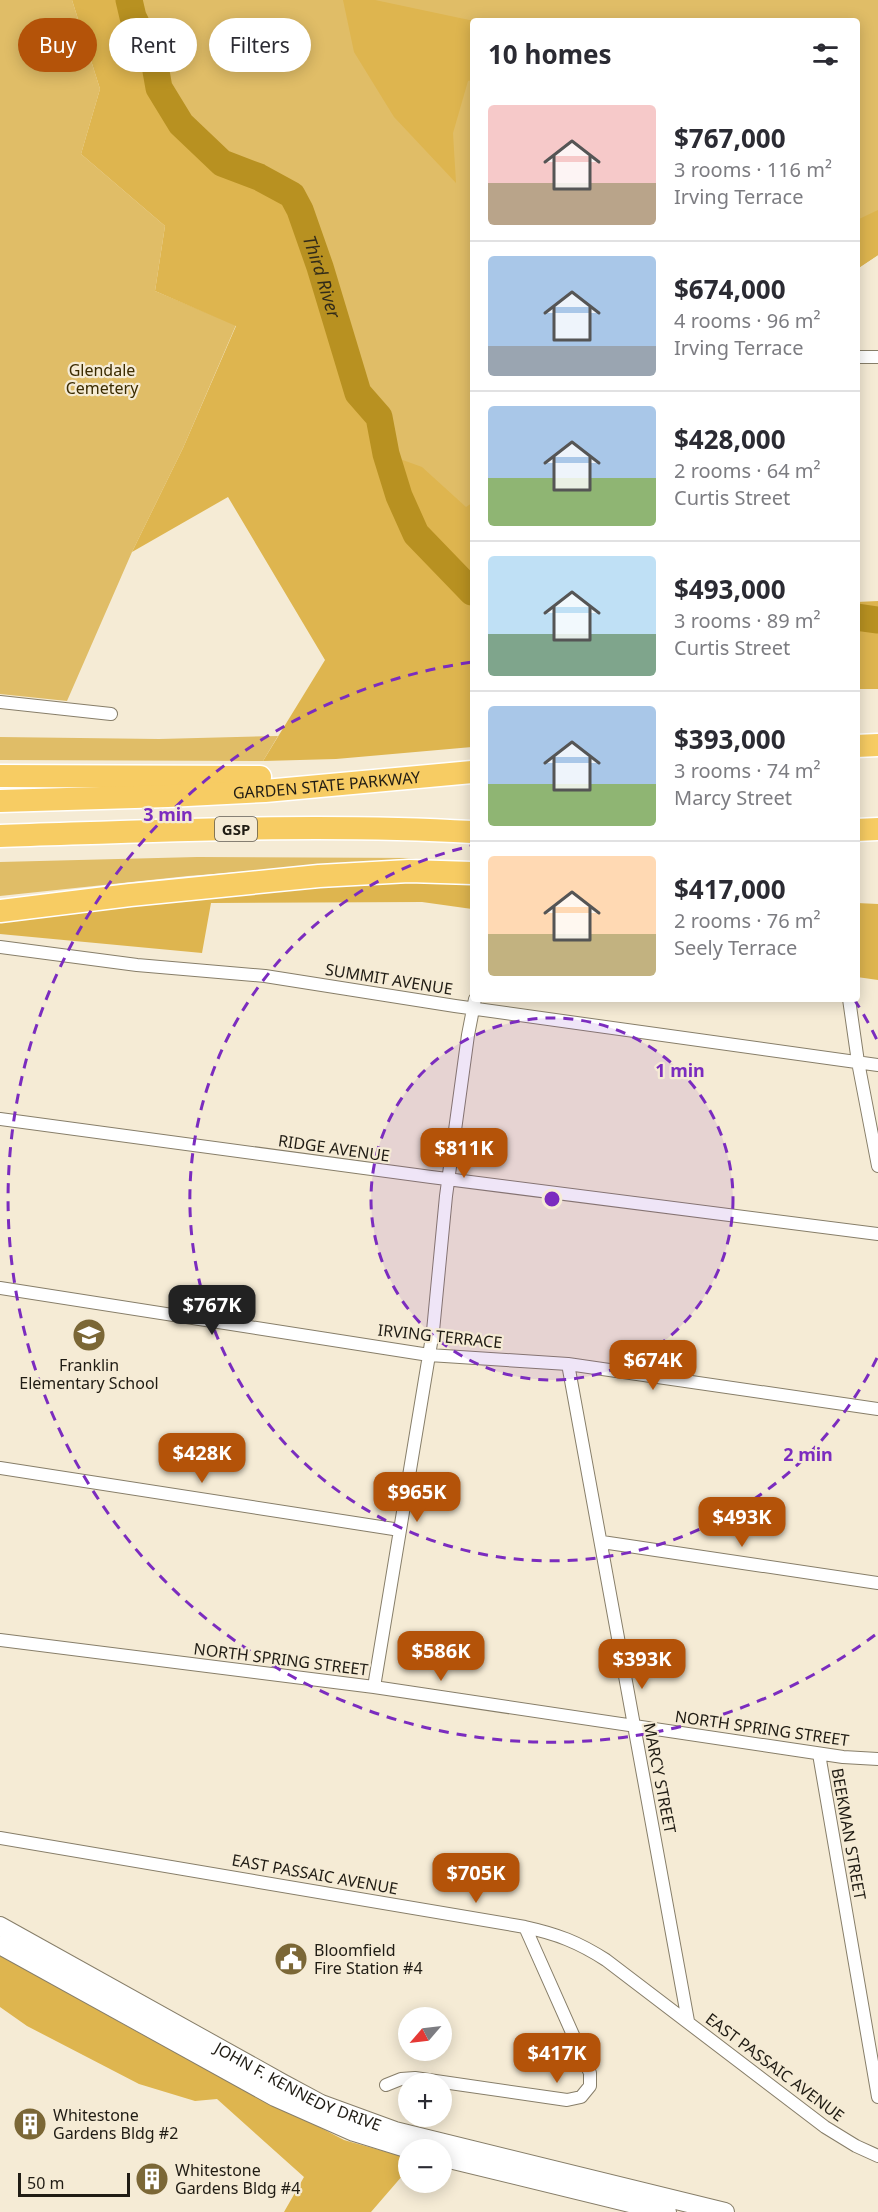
<!DOCTYPE html>
<html lang="en">
<head>
<meta charset="utf-8">
<style>
  :root { --surface:#fff; --page:#f7f7f7; --text:#2b2b33; --muted:#7c7c81; --line:#e1e1e2; --accent:#b45309 }
  body { margin:0; font-family:"Noto Sans",sans-serif; background:var(--page); color:var(--text); height:100vh; display:flex; flex-direction:column; font-size:22px; white-space:nowrap }
  * { box-sizing:border-box; margin:0 }
  p { font-size:20px; color:var(--muted) }
  .icon { flex:none; width:33px; height:33px; fill:none; stroke:currentColor; stroke-width:2; stroke-linecap:round; stroke-linejoin:round }
  .map { position:relative; flex:1; overflow:hidden }
  .details { position:absolute; left:470px; top:18px; width:390px; height:984px; display:flex; flex-direction:column; background:var(--surface); border-radius:6px; box-shadow:0 3px 15px #0003 }
  .details>* { flex:none }
  .banner { position:absolute; left:18px; top:18px; width:362px; height:54px; display:flex; gap:12px }
  .needle { width:39px; rotate:242deg }
  .tools { position:absolute; left:398px; top:2007px; display:grid; gap:12px }
  .tools a { display:grid; place-items:center; width:54px; height:54px; border-radius:50%; background:var(--surface); box-shadow:0 3px 15px #0003; font-size:30px }
  .scale { position:absolute; left:18px; bottom:15px; width:112px; box-sizing:border-box; padding-left:6px; border:3px solid #201c14; border-top:0; font-size:16px; line-height:21px; white-space:nowrap; color:#201c14; -webkit-text-stroke:4px #f5ebd5; paint-order:stroke }
  .price { position:absolute; translate:-50% -51px; padding:0 14px; border-radius:12px; background:var(--accent); color:#fff; font-size:20px; line-height:39px; filter:drop-shadow(0 2px 3px #0008) }
  .price::after { content:''; position:absolute; left:50%; top:36px; width:18px; height:14px; margin-left:-9px; background:inherit; clip-path:polygon(0 0,100% 0,50% 100%) }
  .price.active { background:#222; color:#fff }
  ul { padding:0; list-style:none }
  li { display:flex; align-items:center; gap:18px; height:150px; padding:0 18px }
  li+li { border-top:2px solid var(--line) }
  li span { display:grid; place-items:center; flex:none; width:168px; height:120px; border-radius:6px; color:#555 }
  li>.icon { margin-inline-start:auto }
  span .icon { width:72px; height:72px; fill:#fffc; stroke-width:1 }
  li b { font-size:26px }
  h2 { display:flex; justify-content:space-between; align-items:center; height:72px; padding:0 18px; font-size:26px }
  .tag { padding:0 21px; border-radius:27px; background:var(--surface); box-shadow:0 3px 15px #0003; font-size:21px; line-height:54px }
  .tag.active { background:var(--accent); color:#fff }
  .map>svg:first-child { display:block }
  .green { fill:#e0bd67 }
  .forest { fill:#deb54f }
  .lines { fill:none; stroke-linecap:round; stroke-linejoin:round }
  .river { stroke:#b89121; stroke-width:27 }
  .street-casing { stroke:#877e69; stroke-width:14 }
  .secondary-casing { stroke:#877e69; stroke-width:20 }
  .highway-casing { stroke:#fff; stroke-width:25 }
  .street { stroke:#fff; stroke-width:12 }
  .secondary { stroke:#fff; stroke-width:18 }
  .highway { stroke:#f7cc63; stroke-width:22 }
  .ring { fill:none; stroke:#7b2cbf; stroke-width:3; stroke-dasharray:10 8 }
  .labels { text-anchor:middle; dominant-baseline:central; stroke-width:4.5; stroke-linejoin:round; paint-order:stroke }
  .shield { fill:#f5ebd5; stroke:#605a4e; stroke-width:1.5 }
  .shield-label { font-size:15px; font-weight:bold; fill:#201c14 }
  .park-label { font-size:16px; fill:#3b2b00; stroke:#f5ebd5 }
  .street-label { font-size:16px; fill:#201c14; stroke:#f5ebd5 }
  .poi-label { font-size:16px; fill:#201c14; stroke:#f5ebd5; text-anchor:start }
  .water-label { font-size:18px; font-style:italic; fill:#322b19; stroke:#f5ebd5 }
  .centre { fill:#7b2cbf; stroke:#f5ebd5; stroke-width:3 }
  .ring-label { font-size:18px; text-anchor:middle; font-weight:bold; fill:#7b2cbf; stroke:#f5ebd5; stroke-width:4.5; stroke-linejoin:round; paint-order:stroke }
</style>
</head>
<body>
<div class="map">
<svg width="878" height="2212" viewBox="0 0 878 2212">
  <rect width="100%" height="100%" fill="#f5ebd5"/>
  <!-- green -->
  <path class="green" d="M0 0H72L100 89 81 154 165 226 155 291 236 325 183 448 132 552 67 701 0 694Z
    M129 0H878V255L857 269 856 21H472V569L386 454 379 417 358 393 320 267 300 210 292 195 259 177 222 163 181 124 159 88 154 60 133 17Z
    M278 736 263 761 0 760V737L159 739Z
    M197 857 416 858 188 876 0 896V862Z"/>
  <!-- forest -->
  <path class="forest" d="M72 0H129L133 17 154 60 159 88 181 124 222 163 259 177 292 195 300 210 320 267 358 393 379 417 386 454 422 467 466 507 472 503V747L336 759 263 761 325 660 228 497 132 552 183 448 236 326 155 291 165 226 81 154 100 89Z
    M343 0H375L474 21H472V80L468 81 453 133 456 183 394 117 354 52Z
    M878 210V255L857 269V220Z
    M878 601V689H857V602Z
    M339 879 472 883V909L422 902 211 903 202 953 0 934V921Z
    M857 903 878 904V980L857 977Z
    M0 1955 134 2030 344 2140 408 2158 403 2175 371 2212H284L304 2177 217 2099 195 2101 139 2084 27 2026 0 2007Z"/>
  <g class="lines">
    <!-- river -->
    <g class="river">
      <path id="s1" d="M129 0 133 17 154 60 159 88 181 124 222 163 259 177 292 195 300 210 320 267 358 393 379 417 386 454 399 496 416 534 472 592"/>
      <path d="M856 617 878 620"/>
    </g>
    <defs>
      <path id="street" d="M856 357H878
        M0 702 111 714
        M0 947 137 965 265 976 455 1006 878 1065
        M849 999 858 1062 878 1166
        M0 1119 431 1177 878 1234
        M0 1288 429 1355 568 1364 878 1409
        M568 1364 688 2021
        M0 1468 400 1530
        M602 1542 878 1583
        M0 1640 374 1687 843 1757 878 1759
        M374 1687 433 1331 446 1196 468 1035 475 999
        M819 1754 878 2097
        M0 1838 525 1927C557 1934 578 1942 606 1960L825 2127 856 2146 878 2156
        M386 2085 401 2079 415 2078 567 2100 581 2097 590 2086V2073L525 1927"/>
      <g id="secondary">
        <path id="s2" d="M0 1926 282 2083 321 2104 395 2131 725 2212"/>
        <path d="M0 1945 275 2097 354 2132 412 2150"/>
        <path d="M441 2157 667 2212"/>
      </g>
      <g id="highway">
        <path d="M856 746 878 745"/>
        <path d="M0 776 260 777"/>
        <path id="s3" d="M0 801 168 796 265 791 472 772"/>
        <path d="M856 830 878 829"/>
        <path d="M0 836C158 831 315 823 472 832"/>
        <path d="M0 911 130 895 319 876 409 871 472 873"/>
      </g>
    </defs>
    <!-- street casing -->
    <use href="#street" class="street-casing"/>
    <!-- secondary casing -->
    <use href="#secondary" class="secondary-casing"/>
    <!-- highway casing -->
    <use href="#highway" class="highway-casing"/>
    <!-- street -->
    <use href="#street" class="street"/>
    <!-- secondary -->
    <use href="#secondary" class="secondary"/>
    <!-- highway -->
    <use href="#highway" class="highway"/>
  </g>
  <!-- distance rings -->
  <circle cx="552" cy="1199" r="181" fill="#7b2cbf" fill-opacity=".12"/>
  <g class="ring">
    <circle cx="552" cy="1199" r="181"/>
    <path d="M877 1358A362 362 0 1 1 471 846M854 999A362 362 0 0 1 877 1040"/>
    <path d="M875 1635A543 543 0 1 1 472 662"/>
  </g>
  <!-- icons -->
  <defs>
    <symbol id="school-disc" viewBox="-11 -11 22 22"><circle r="9.5" fill="#7b6736" stroke="#f5ebd5"/><path d="M0-5L7-2L0 1L-7-2ZM-4 1L0 2.5L4 1V4Q0 6-4 4Z" fill="#fff"/></symbol>
    <symbol id="civic-disc" viewBox="-11 -11 22 22"><circle r="9.5" fill="#7b6736" stroke="#f5ebd5"/><path d="M-.6-6.5H3V-4.5H.6V-3L4-1V1h2V6H-6V1h2V-1L-.6-3ZM-1.2 2.5V6h2.4V2.5Z" fill="#fff"/></symbol>
    <symbol id="building-disc" viewBox="-11 -11 22 22"><circle r="9.5" fill="#7b6736" stroke="#f5ebd5"/><path d="M-4-6H4V6H1V3H-1V6H-4ZM-2.5-4.3h1.7v1.8h-1.7ZM.8-4.3h1.7v1.8H.8ZM-2.5-1h1.7V.8h-1.7ZM.8-1h1.7V.8H.8Z" fill="#fff"/></symbol>
  </defs>
  <g fill-rule="evenodd">
    <use href="#school-disc" x="70" y="1316" width="38" height="38"/>
    <use href="#civic-disc" x="272" y="1940" width="38" height="38"/>
    <use href="#building-disc" x="11" y="2105" width="38" height="38"/>
    <use href="#building-disc" x="133" y="2160" width="38" height="38"/>
  </g>
  <g class="labels">
    <!-- shield labels -->
    <rect class="shield" x="215" y="817" width="42" height="24" rx="4.5"/>
    <g class="shield-label">
      <text x="236" y="829">GSP</text>
    </g>
    <!-- park labels -->
    <g class="park-label">
      <text x="102" y="370">Glendale<tspan x="102" dy="18">Cemetery</tspan></text>
    </g>
    <!-- street labels -->
    <g class="street-label">
      <text stroke="none"><textPath href="#s3" startOffset="327">GARDEN STATE PARKWAY</textPath></text>
      <text transform="translate(389 979) rotate(9)">SUMMIT AVENUE</text>
      <text transform="translate(334 1148) rotate(8)">RIDGE AVENUE</text>
      <text transform="translate(440 1336) rotate(6)">IRVING TERRACE</text>
      <text transform="translate(281 1659) rotate(7)">NORTH SPRING STREET</text>
      <text transform="translate(762 1728) rotate(8)">NORTH SPRING STREET</text>
      <text transform="translate(660 1778) rotate(79)">MARCY STREET</text>
      <text transform="translate(849 1834) rotate(80)">BEEKMAN STREET</text>
      <text transform="translate(315 1874) rotate(10)">EAST PASSAIC AVENUE</text>
      <text transform="translate(775 2067) rotate(37)">EAST PASSAIC AVENUE</text>
      <text stroke="none"><textPath href="#s2" startOffset="339">JOHN F. KENNEDY DRIVE</textPath></text>
    </g>
    <!-- poi labels -->
    <g class="poi-label">
      <text x="89" y="1365" text-anchor="middle">Franklin<tspan x="89" dy="18">Elementary School</tspan></text>
      <text x="314" y="1950">Bloomfield<tspan x="314" dy="18">Fire Station #4</tspan></text>
      <text x="53" y="2115">Whitestone<tspan x="53" dy="18">Gardens Bldg #2</tspan></text>
      <text x="175" y="2170">Whitestone<tspan x="175" dy="18">Gardens Bldg #4</tspan></text>
    </g>
    <!-- water labels -->
    <g class="water-label">
      <text stroke="none"><textPath href="#s1" startOffset="357">Third River</textPath></text>
    </g>
  </g>
  <circle cx="552" cy="1199" r="9" class="centre"/>
  <g class="ring-label">
    <text x="168" y="821">3 min</text>
    <text x="680" y="1077">1 min</text>
    <text x="808" y="1461">2 min</text>
  </g>
</svg>
<div class="tools">
<a><svg class="needle" viewBox="-14 -14 28 28"><path d="M0-13l5 13h-10z" fill="#e53935"/><path d="M0 13l5-13h-10z" fill="#7c7c81"/></svg></a>
<a>+</a>
<a>−</a>
</div>
<div class="scale">50 m</div>
<b class="price" style="left:464px;top:1179px">$811K</b>
<b class="price active" style="left:212px;top:1336px">$767K</b>
<b class="price" style="left:653px;top:1391px">$674K</b>
<b class="price" style="left:202px;top:1484px">$428K</b>
<b class="price" style="left:417px;top:1523px">$965K</b>
<b class="price" style="left:742px;top:1548px">$493K</b>
<b class="price" style="left:441px;top:1682px">$586K</b>
<b class="price" style="left:642px;top:1690px">$393K</b>
<b class="price" style="left:476px;top:1904px">$705K</b>
<b class="price" style="left:557px;top:2084px">$417K</b>
<div class="banner">
<a class="tag active">Buy</a>
<a class="tag">Rent</a>
<a class="tag">Filters</a>
</div>
<section class="details">
<h2>10 homes<svg class="icon" aria-label="filters" viewBox="0 0 24 24"><path d="M4 7h16M4 17h16"/><circle cx="9" cy="7" r="2"/><circle cx="15" cy="17" r="2"/></svg></h2>
<ul>
<li><span style="background:linear-gradient(#f6c9c9 65%,#b9a48a 0)"><svg class="icon" aria-label="home" viewBox="0 0 24 24"><path d="M3 11l9-7 9 7M6 9v11h12V9"/></svg></span><div><b>$767,000</b><p>3 rooms · 116 m²</p><p>Irving Terrace</p></div></li>
<li><span style="background:linear-gradient(#a9c7e8 75%,#9aa5b1 0)"><svg class="icon" aria-label="home" viewBox="0 0 24 24"><path d="M3 11l9-7 9 7M6 9v11h12V9"/></svg></span><div><b>$674,000</b><p>4 rooms · 96 m²</p><p>Irving Terrace</p></div></li>
<li><span style="background:linear-gradient(#a9c7e8 60%,#8fb573 0)"><svg class="icon" aria-label="home" viewBox="0 0 24 24"><path d="M3 11l9-7 9 7M6 9v11h12V9"/></svg></span><div><b>$428,000</b><p>2 rooms · 64 m²</p><p>Curtis Street</p></div></li>
<li><span style="background:linear-gradient(#bfe0f5 65%,#7fa58c 0)"><svg class="icon" aria-label="home" viewBox="0 0 24 24"><path d="M3 11l9-7 9 7M6 9v11h12V9"/></svg></span><div><b>$493,000</b><p>3 rooms · 89 m²</p><p>Curtis Street</p></div></li>
<li><span style="background:linear-gradient(#a9c7e8 65%,#8fb573 0)"><svg class="icon" aria-label="home" viewBox="0 0 24 24"><path d="M3 11l9-7 9 7M6 9v11h12V9"/></svg></span><div><b>$393,000</b><p>3 rooms · 74 m²</p><p>Marcy Street</p></div></li>
<li><span style="background:linear-gradient(#ffd9b3 65%,#c2b280 0)"><svg class="icon" aria-label="home" viewBox="0 0 24 24"><path d="M3 11l9-7 9 7M6 9v11h12V9"/></svg></span><div><b>$417,000</b><p>2 rooms · 76 m²</p><p>Seely Terrace</p></div></li>
</ul>
</section>
</div>
</body>
</html>
